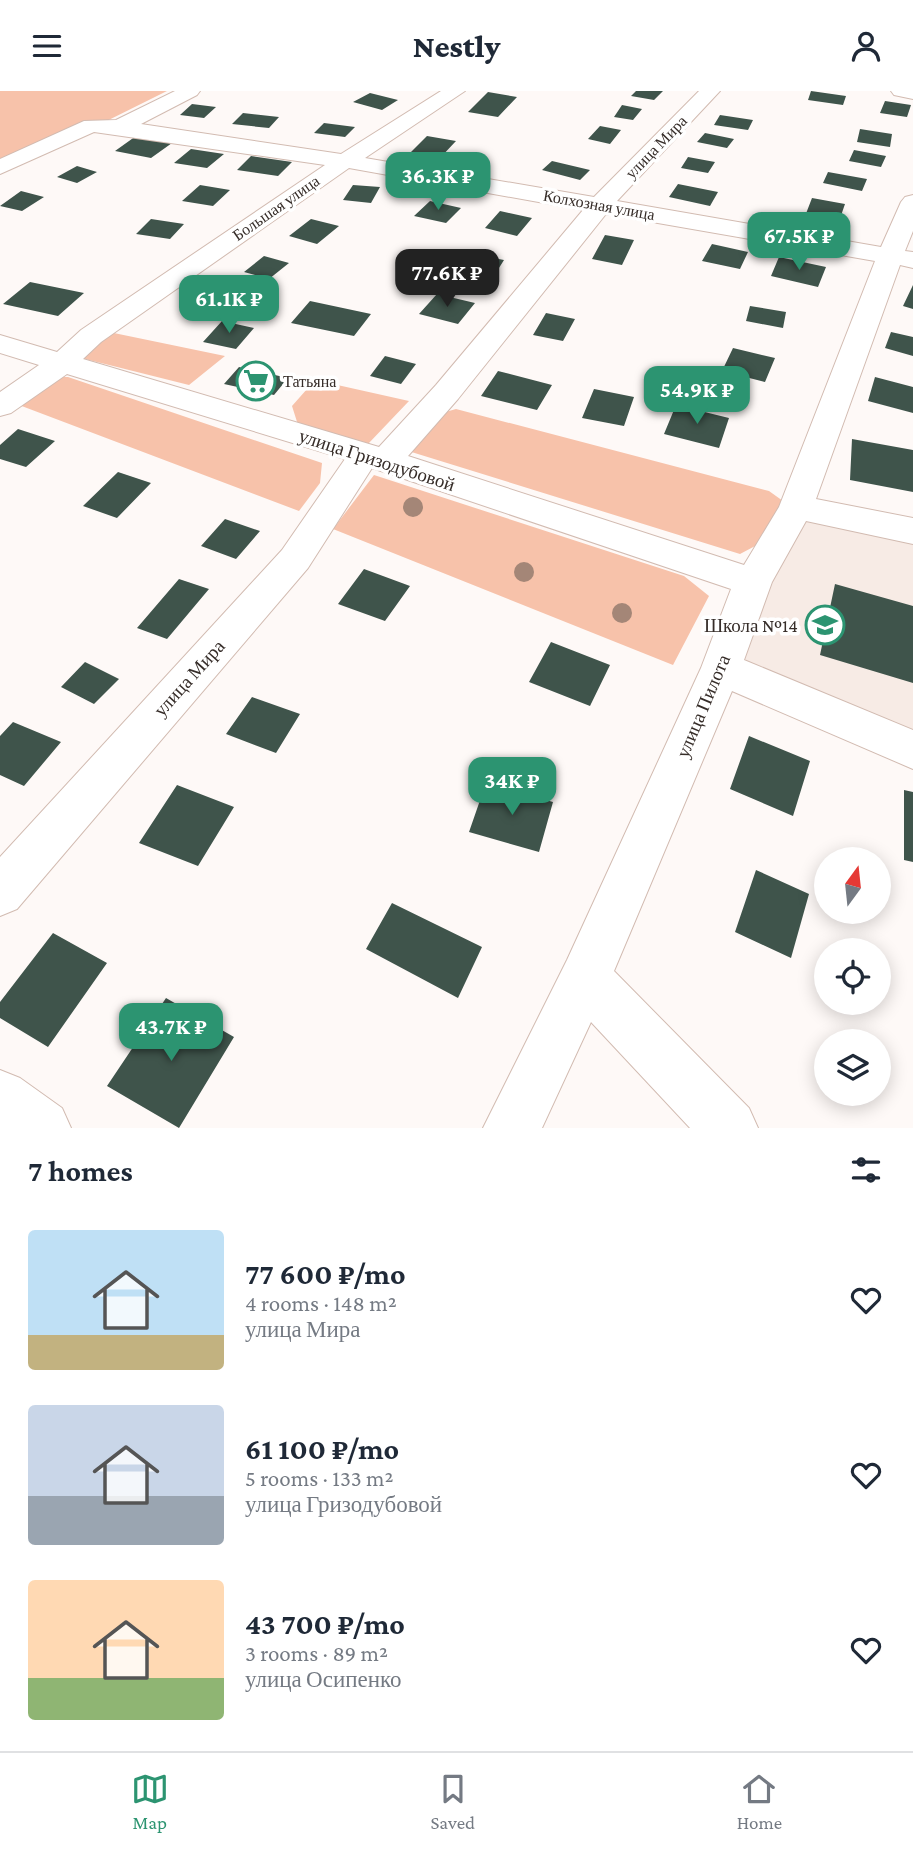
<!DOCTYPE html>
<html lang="en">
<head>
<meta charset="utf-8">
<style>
  :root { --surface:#fff; --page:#f6f6f7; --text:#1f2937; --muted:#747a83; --line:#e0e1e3; --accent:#2c9471 }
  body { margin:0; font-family:"Crimson Pro",serif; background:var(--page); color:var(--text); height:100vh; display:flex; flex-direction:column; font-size:26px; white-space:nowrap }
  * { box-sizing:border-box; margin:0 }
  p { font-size:23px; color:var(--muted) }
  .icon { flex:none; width:38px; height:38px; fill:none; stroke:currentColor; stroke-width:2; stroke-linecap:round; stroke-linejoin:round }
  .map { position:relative; height:1037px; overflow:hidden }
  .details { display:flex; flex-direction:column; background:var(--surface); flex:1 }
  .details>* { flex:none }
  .needle { width:46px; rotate:15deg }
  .controls { position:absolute; left:814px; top:756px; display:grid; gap:14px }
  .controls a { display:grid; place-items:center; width:77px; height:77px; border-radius:50%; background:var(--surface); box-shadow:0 4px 18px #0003; font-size:35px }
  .price { position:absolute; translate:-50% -60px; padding:0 16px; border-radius:14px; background:var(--accent); color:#fff; font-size:23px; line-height:46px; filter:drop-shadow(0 2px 4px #0008) }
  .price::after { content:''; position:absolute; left:50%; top:42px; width:21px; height:16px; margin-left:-10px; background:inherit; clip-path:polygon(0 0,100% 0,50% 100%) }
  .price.selected { background:#222; color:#fff }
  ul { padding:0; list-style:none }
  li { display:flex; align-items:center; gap:21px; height:175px; padding:0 28px }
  li span { display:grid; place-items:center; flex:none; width:196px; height:140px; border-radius:7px; color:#555 }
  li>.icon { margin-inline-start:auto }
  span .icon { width:84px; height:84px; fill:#fffc; stroke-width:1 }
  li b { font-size:30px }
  h2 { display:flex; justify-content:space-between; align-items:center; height:84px; padding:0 28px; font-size:30px }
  header { display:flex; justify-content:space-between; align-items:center; height:91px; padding:0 28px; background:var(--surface); font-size:32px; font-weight:800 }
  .dock { display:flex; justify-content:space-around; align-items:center; height:98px; border-top:2px solid var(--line); background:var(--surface); font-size:19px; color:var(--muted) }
  .dock a { display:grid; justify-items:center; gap:4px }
  .dock .selected { color:var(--accent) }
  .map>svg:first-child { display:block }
  .built { fill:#f7ebe5 }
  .green { fill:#f7c2aa }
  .building { fill:#3f544b }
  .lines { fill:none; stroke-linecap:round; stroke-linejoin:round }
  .minor-casing { stroke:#d2bbb1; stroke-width:2 }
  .minor { fill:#fff; fill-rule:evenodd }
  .tree { fill:#a48677 }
  .labels { text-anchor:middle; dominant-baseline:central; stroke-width:7; stroke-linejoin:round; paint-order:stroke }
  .far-street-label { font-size:16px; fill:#362d29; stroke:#fff }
  .far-poi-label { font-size:16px; fill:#362d29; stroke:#fff; text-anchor:start }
  .street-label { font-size:19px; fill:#362d29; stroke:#fff }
  .poi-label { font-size:19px; fill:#362d29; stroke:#fff; text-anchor:end }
</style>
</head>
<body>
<header><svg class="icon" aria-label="menu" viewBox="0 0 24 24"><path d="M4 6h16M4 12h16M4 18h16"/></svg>Nestly<svg class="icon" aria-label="person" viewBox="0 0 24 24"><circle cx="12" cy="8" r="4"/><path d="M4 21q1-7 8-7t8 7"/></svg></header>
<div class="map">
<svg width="913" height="1037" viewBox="0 0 913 1037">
  <rect width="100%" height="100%" fill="#fef9f7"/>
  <!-- built -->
  <path class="built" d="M796 416 913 440V659L721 577Z"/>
  <!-- green -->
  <path class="green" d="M0 0H167L0 83Z
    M109 241 225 265 189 294 85 268V260Z
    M52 286H68L322 372 320 392 299 420 19 314Z
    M315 289 409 310 368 353 298 334 292 315Z
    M456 318 769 400 783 410 757 454 740 463 405 359 435 324Z
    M374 384 684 485 709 505 673 574 333 438Z"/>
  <!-- building -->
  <path class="building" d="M636 0H663L654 9 631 5Z
    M811 0 846 5 843 14 808 9Z
    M488 1 517 6 498 26 468 21Z
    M370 2 398 9 382 19 353 11Z
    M885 10 911 14 907 26 880 22Z
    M192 13 216 16 204 27 180 24Z
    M622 14 642 18 633 29 614 26Z
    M243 22 279 26 269 37 232 33Z
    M720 24 753 29 748 39 714 34Z
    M324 32 355 36 345 46 314 42Z
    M600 35 621 39 610 53 588 48Z
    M860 38 892 43 890 56 857 51Z
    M705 42 734 48 727 57 697 51Z
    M136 45 172 52 151 67 115 60Z
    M427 45 456 50 440 67 411 61Z
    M191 58 224 63 207 77 174 72Z
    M854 59 886 65 881 76 849 70Z
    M251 65 292 71 278 85 237 79Z
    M688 66 715 71 708 82 681 77Z
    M552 70 590 79 580 89 542 79Z
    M77 75 97 81 77 92 57 86Z
    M828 81 867 88 862 100 823 92Z
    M678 93 718 101 710 115 669 106Z
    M200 94 230 99 213 115 182 110Z
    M353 94 380 96 371 112 343 109Z
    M21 100 44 106 22 120 0 115Z
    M812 107 845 113 836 139 802 133Z
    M430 110 461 117 446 132 414 125Z
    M500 120 532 127 517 145 485 137Z
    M151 128 184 133 170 148 136 143Z
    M311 128 339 135 317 153 289 145Z
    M605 144 634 149 622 174 592 168Z
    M712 153 748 161 740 178 702 170Z
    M461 161 504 169 492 188 448 180Z
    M264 165 289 172 269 188 244 181Z
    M779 166 826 176 818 196 771 185Z
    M30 191 84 202 58 225 3 213Z
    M913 194V218L903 215Z
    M437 203 475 212 458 233 419 223Z
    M310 210 371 223 354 245 291 232Z
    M750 215 786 221 783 237 746 230Z
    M546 222 575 228 563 250 533 244Z
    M222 230 254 237 236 258 203 251Z
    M891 241 913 246V265L885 257Z
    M733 257 775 267 765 291 722 280Z
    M385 265 416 273 401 293 370 285Z
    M239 276 288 287 274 304 224 293Z
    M498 280 552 294 537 319 481 305Z
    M875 286 913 296V322L868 310Z
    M594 298 634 306 624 335 582 327Z
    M676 314 729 327 719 357 664 343Z
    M18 338 55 350 26 376 0 368V354Z
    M852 348 913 359V401L850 389Z
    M118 381 151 392 117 427 83 415Z
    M225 428 260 440 236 468 201 455Z
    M364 478 410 495 385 530 338 513Z
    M179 488 209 498 167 548 137 537Z
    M835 493 913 515V592L820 564Z
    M551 551 610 574 590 615 529 591Z
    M85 571 119 588 94 613 61 596Z
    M252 606 300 623 276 662 226 643Z
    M13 631 61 651 24 695 0 684V645Z
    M749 645 810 670 793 725 730 698Z
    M486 692 553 711 539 761 469 741Z
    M177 694 234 716 198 775 139 752Z
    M904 699 913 701V771L904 769Z
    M756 779 809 803 791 867 735 841Z
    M392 812 482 856 458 907 366 858Z
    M53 842 107 872 48 956 0 927V911Z
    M166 907 234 946 179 1037 107 995Z"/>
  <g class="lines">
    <defs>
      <path id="minor" d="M175 0H200L197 4 141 33 341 63 441 0H465L365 67 594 106 699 0H720L617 110 881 156 901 111 905 106 913 104V140L905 160 913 161V177L900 174 816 408 913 427V453L806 430 772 491 744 569 913 639V678L732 600 614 880 749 1017 758 1037H690L591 931 542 1037H483L567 869 701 577 731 498 372 377 308 477 17 818 0 825V766L282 459 345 368 67 283 11 322 0 325V301L39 274 0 262V244L57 261 81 239 325 74 94 41 0 83V68L84 30 116 29ZM349 77 583 119 436 294 379 356 83 268 101 251ZM606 123 875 170 779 416 744 474 408 365 458 308Z
        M891 0H913V8L894 4Z
        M0 979 20 987 62 1017 71 1037H0Z"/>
    </defs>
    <!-- minor casing -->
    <use href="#minor" class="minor-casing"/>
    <!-- minor -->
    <use href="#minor" class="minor"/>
  </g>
  <!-- trees -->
  <g class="tree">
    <circle cx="413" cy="416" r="10"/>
    <circle cx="524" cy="481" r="10"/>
    <circle cx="622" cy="522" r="10"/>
  </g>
  <!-- icons -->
  <defs>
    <symbol id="supermarket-ring" viewBox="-11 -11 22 22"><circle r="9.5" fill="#fff" stroke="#2c9471" stroke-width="1.5"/><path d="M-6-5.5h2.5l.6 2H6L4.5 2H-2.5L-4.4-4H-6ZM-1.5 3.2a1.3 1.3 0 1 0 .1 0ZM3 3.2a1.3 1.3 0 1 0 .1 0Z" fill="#2c9471"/></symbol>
    <symbol id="school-ring" viewBox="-11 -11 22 22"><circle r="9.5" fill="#fff" stroke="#2c9471" stroke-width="1.5"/><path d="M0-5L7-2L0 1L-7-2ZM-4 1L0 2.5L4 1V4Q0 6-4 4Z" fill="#2c9471"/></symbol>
  </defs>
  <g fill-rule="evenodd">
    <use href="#supermarket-ring" x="234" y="268" width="44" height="44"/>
    <use href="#school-ring" x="803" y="512" width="44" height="44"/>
  </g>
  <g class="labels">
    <!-- far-street labels -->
    <g class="far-street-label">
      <text transform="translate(656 56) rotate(-46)">улица Мира</text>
      <text transform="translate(599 114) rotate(10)">Колхозная улица</text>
      <text transform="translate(276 117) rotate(-35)">Большая улица</text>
    </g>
    <!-- far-poi labels -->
    <g class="far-poi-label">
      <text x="283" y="290">Татьяна</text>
    </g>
    <!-- street labels -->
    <g class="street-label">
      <text transform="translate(377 369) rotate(18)">улица Гризодубовой</text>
      <text transform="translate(189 587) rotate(-48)">улица Мира</text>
      <text transform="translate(703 615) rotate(-67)">улица Пилота</text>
    </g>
    <!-- poi labels -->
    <g class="poi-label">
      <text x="798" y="534">Школа №14</text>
    </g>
  </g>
</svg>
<div class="controls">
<a><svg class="needle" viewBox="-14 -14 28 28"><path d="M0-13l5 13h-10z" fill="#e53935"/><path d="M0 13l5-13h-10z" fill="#747a83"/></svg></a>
<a><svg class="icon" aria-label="locate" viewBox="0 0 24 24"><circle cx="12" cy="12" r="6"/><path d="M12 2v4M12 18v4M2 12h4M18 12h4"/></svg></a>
<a><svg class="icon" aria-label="layers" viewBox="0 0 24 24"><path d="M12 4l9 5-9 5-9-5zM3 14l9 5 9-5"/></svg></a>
</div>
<b class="price" style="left:438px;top:121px">36.3K ₽</b>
<b class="price" style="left:799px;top:181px">67.5K ₽</b>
<b class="price selected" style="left:447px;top:218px">77.6K ₽</b>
<b class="price" style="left:229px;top:244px">61.1K ₽</b>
<b class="price" style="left:697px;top:335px">54.9K ₽</b>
<b class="price" style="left:512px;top:726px">34K ₽</b>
<b class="price" style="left:171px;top:972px">43.7K ₽</b>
</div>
<section class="details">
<h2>7 homes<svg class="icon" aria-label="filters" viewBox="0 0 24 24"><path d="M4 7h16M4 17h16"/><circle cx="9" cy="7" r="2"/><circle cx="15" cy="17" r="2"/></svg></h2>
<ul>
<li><span style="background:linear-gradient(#bfe0f5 75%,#c2b280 0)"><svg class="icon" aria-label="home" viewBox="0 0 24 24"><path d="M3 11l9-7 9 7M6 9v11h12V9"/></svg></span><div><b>77 600 ₽/mo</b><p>4 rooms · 148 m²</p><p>улица Мира</p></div><svg class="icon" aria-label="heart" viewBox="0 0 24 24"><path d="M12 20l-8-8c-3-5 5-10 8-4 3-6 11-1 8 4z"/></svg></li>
<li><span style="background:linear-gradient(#c9d6e8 65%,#9aa5b1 0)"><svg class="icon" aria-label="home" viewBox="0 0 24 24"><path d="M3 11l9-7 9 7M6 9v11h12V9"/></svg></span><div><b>61 100 ₽/mo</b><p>5 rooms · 133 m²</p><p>улица Гризодубовой</p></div><svg class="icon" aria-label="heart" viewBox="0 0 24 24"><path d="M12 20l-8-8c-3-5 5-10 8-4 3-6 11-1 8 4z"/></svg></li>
<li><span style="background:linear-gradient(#ffd9b3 70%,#8fb573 0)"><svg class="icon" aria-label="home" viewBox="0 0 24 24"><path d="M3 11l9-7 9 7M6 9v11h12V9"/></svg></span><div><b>43 700 ₽/mo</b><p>3 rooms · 89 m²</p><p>улица Осипенко</p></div><svg class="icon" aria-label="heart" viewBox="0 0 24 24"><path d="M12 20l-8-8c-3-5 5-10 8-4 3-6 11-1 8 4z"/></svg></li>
</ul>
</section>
<nav class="dock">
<a class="selected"><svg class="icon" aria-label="map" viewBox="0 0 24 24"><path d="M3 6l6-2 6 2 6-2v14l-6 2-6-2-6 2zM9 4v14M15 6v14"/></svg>Map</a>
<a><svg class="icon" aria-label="saved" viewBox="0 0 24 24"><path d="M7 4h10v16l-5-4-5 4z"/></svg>Saved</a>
<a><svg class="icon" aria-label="home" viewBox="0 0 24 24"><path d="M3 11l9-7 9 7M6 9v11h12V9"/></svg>Home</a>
</nav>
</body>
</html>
